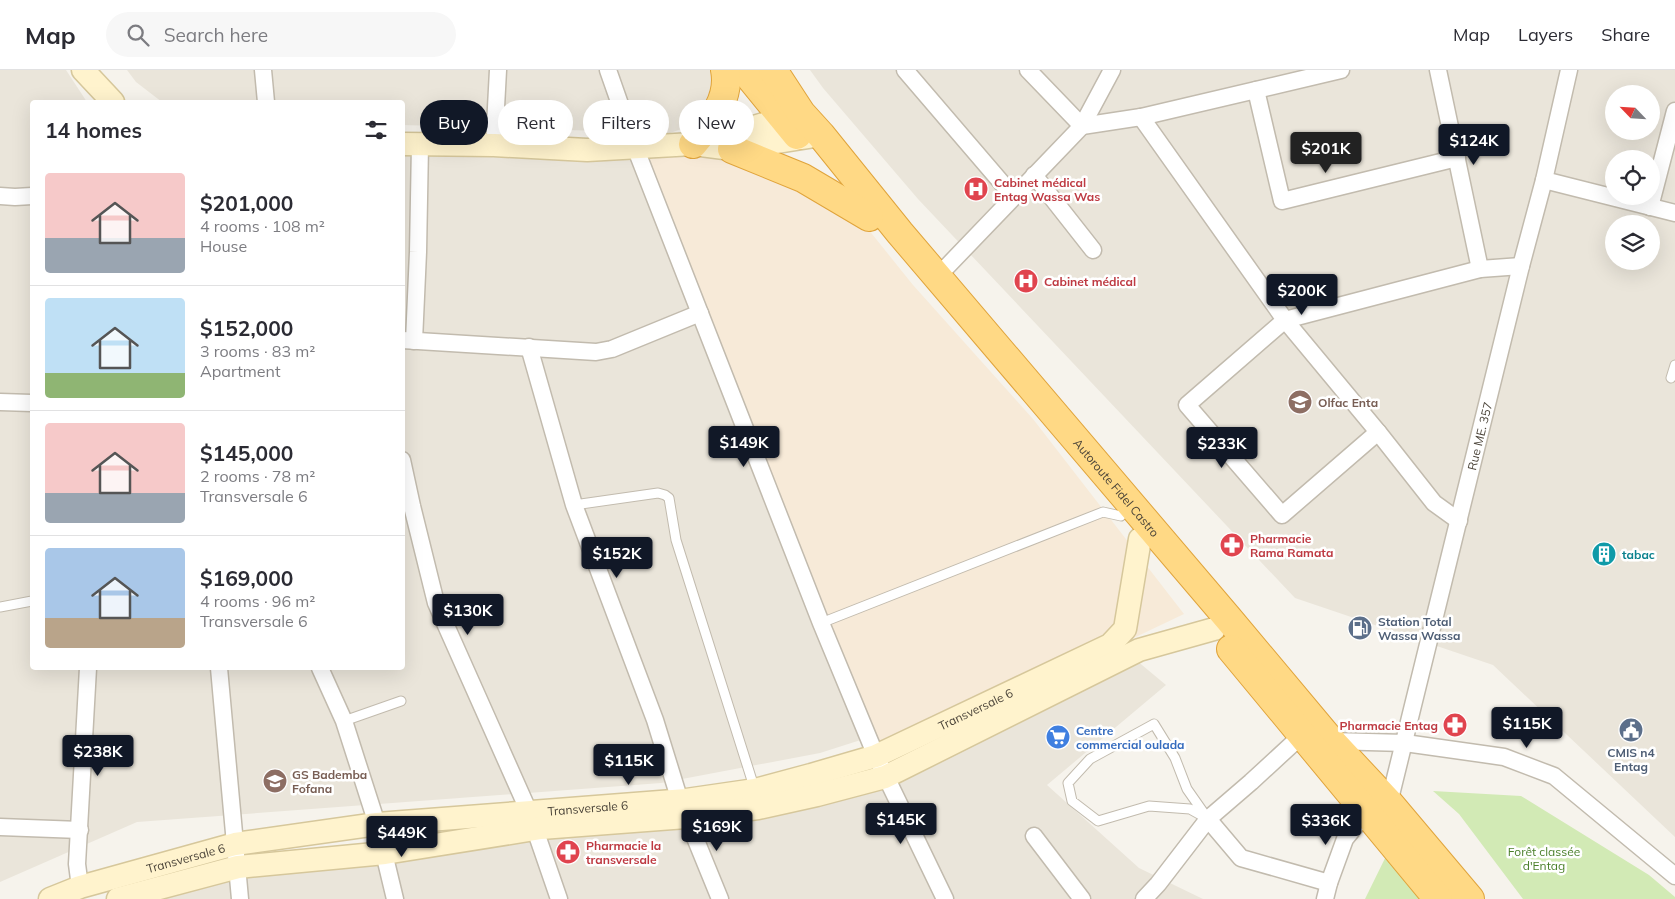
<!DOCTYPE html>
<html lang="en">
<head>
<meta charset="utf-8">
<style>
  :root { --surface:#fff; --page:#f7f7f7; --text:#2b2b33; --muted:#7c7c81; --line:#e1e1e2; --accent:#111827 }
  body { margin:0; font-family:Mulish,sans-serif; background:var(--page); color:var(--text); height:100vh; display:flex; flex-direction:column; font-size:19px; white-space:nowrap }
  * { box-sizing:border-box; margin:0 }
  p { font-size:16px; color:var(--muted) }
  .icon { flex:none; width:28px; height:28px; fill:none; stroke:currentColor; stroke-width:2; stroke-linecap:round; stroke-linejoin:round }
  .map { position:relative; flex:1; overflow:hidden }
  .panel { position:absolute; left:30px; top:30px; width:375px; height:570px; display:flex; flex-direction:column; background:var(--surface); border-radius:5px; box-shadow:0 5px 20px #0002 }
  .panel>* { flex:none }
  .hud { position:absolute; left:420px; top:30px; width:475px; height:45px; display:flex; gap:10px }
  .needle { width:32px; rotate:295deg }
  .tools { position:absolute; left:1605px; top:15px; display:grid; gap:10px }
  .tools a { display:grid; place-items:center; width:55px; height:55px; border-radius:50%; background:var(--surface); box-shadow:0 5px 20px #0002; font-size:25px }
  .price { position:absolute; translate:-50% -42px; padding:0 11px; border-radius:5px; background:var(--accent); color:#fff; font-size:16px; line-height:32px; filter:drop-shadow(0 1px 2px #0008) }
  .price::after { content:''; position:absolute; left:50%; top:30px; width:15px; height:11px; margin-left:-8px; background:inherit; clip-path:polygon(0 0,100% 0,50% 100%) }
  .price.on { background:#222; color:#fff }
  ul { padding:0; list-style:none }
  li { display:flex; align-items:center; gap:15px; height:125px; padding:0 15px }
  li+li { border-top:1px solid var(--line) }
  li span { display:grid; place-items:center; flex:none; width:140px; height:100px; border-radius:5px; color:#555 }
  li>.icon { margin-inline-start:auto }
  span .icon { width:60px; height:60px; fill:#fffc; stroke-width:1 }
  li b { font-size:21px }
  h2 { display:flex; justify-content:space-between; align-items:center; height:60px; padding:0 15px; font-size:21px }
  .tag { padding:0 18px; border-radius:22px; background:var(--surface); box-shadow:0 5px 20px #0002; font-size:18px; line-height:45px }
  .tag.on { background:var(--accent); color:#fff }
  header { display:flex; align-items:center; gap:30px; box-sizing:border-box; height:70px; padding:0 25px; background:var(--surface); border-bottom:1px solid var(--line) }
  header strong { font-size:24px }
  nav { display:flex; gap:28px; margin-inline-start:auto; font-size:18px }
  .search { width:350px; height:45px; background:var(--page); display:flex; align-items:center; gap:12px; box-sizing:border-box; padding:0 18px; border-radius:28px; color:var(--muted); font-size:19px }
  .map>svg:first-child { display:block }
  .residential { fill:#eae5da; fill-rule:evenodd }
  .commercial { fill:#f7ead8 }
  .green { fill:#d2eab5 }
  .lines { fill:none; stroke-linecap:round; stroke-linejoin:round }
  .service-casing { stroke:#c2bbae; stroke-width:11 }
  .minor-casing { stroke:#c2bbae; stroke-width:19 }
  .secondary-casing { stroke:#d6c79b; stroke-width:25 }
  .trunk-casing { stroke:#e0a43c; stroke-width:30 }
  .service { stroke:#fff; stroke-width:9 }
  .minor { stroke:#fff; stroke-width:16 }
  .secondary { stroke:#fff3cd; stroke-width:22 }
  .trunk { stroke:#ffd985; stroke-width:28 }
  .labels { text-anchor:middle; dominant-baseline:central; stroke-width:5; stroke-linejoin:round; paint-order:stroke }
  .health-label { font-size:12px; font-weight:bold; fill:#be3a42; stroke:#fff; text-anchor:start }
  .education-label { font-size:12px; font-weight:bold; fill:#785e54; stroke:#fff; text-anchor:start }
  .street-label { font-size:12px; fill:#4b4439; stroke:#fff }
  .culture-label { font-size:12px; font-weight:bold; fill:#0d838f; stroke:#fff; text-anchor:start }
  .service-label { font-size:12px; font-weight:bold; fill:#4e5e75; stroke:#fff; text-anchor:start }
  .shop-label { font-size:12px; font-weight:bold; fill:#366cbe; stroke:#fff; text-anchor:start }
  .park-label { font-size:12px; fill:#4a7f2a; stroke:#fff }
</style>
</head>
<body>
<header>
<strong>Map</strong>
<div class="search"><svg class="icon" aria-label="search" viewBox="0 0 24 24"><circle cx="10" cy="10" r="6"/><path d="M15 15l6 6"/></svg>Search here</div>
<nav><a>Map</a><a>Layers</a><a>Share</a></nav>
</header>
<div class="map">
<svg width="1675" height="829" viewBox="0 0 1675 829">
  <rect width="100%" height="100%" fill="#f6f3ec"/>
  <!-- residential -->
  <path class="residential" d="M0 0H66L87 32H32V598H402L403 74 629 81 867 668 820 683 661 713 137 752 0 812Z
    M127 0H738L724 44 670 63 403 55 402 32H162L136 12Z
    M810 0H1675V767L1493 595 1295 528 918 129 823 18ZM1614 24H1651V61H1614ZM1614 89H1651V126H1614ZM1614 154H1651V191H1614Z
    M1136 590 1166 615 1047 715 1139 798 1203 829H121L191 807 627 755 766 749 900 698Z"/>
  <!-- commercial -->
  <path class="commercial" d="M635 69 765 93 864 154 913 215 1033 349 1184 544 989 637 880 685Z"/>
  <!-- green -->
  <path class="green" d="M1433 721 1521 726 1649 805 1675 827V829H1523L1459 744Z
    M1393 772 1437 829H1365Z"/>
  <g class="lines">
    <defs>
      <path id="service" d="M1671 308 1675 295
        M574 435 658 423 665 425 669 428 676 470 755 720
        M0 537 32 531
        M821 553 1103 442 1121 446
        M344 651 401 631
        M1154 654 1175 688 1187 719 1208 749 1190 739 1149 736 1098 751 1072 731 1068 713 1090 689Z"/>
      <g id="minor">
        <path d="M263 0 266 32"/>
        <path d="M608 0 635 77 821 553 876 686 945 829"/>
        <path d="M905 0 1013 126"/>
        <path d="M1028 0 1082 56 1141 47 1341 0"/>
        <path d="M1438 0 1480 199"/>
        <path d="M1256 20 1282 131 1457 88"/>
        <path d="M1141 47 1285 250 1378 362 1434 433 1459 451"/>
        <path d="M494 75 498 0"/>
        <path d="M1034 105 1093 180"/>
        <path d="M1544 110 1675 143"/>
        <path d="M0 126 15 127 32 126"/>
        <path d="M1650 137 1675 41"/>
        <path d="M938 206 1082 56 1112 0"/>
        <path d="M402 270 596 282 612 279 700 243"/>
        <path d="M414 271 418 182 420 75"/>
        <path d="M529 277 574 435 655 650 680 731 720 829"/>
        <path d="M0 332 32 333"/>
        <path d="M1378 362 1282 445 1187 335 1285 250 1480 199 1521 196"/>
        <path d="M402 390 412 436 436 533 529 742 559 829"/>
        <path d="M219 598 240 829"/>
        <path d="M320 598 344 651 377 754 395 829"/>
        <path d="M1331 671 1405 673 1504 687 1554 706 1675 806"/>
        <path id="s1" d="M1389 733 1521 196 1544 110 1569 0"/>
        <path d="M1208 749 1241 788 1329 813"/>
        <path d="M0 757 80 760"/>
        <path d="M1034 766 1082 829"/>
        <path d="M80 817 77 794 88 598"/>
        <path d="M1144 829 1158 814 1208 749 1251 712 1301 666"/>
        <path d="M1325 829 1329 813 1345 769 1367 742"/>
      </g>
      <g id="secondary">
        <path d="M83 0 113 32"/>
        <path d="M709 70 798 44"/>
        <path d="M402 74 494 75 587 80 693 74 732 79 815 66"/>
        <path id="s2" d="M50 829 80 817 235 774 377 754 686 730 755 720 811 705 876 686 1110 575 1125 559 1140 469"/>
        <path d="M118 829 238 797 385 783 541 758 686 747 758 738 817 725 885 707 1139 580 1214 559"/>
      </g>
      <g id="trunk">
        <path d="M744 0 797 65"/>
        <path id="s3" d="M773 0 801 43 821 65 900 163 1228 548 1331 671 1389 733 1470 829"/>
        <path d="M693 74C710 53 731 29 725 0"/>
        <path d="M732 79 803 108 869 147"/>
        <path d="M1231 579 1438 829"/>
      </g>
    </defs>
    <!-- service casing -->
    <use href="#service" class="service-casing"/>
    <!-- minor casing -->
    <use href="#minor" class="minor-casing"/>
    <!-- secondary casing -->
    <use href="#secondary" class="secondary-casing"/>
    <!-- trunk casing -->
    <use href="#trunk" class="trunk-casing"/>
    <!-- service -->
    <use href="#service" class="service"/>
    <!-- minor -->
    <use href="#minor" class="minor"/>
    <!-- secondary -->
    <use href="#secondary" class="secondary"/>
    <!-- trunk -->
    <use href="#trunk" class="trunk"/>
  </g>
  <!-- icons -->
  <defs>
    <symbol id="hospital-disc" viewBox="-11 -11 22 22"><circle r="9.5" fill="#e0444e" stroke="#fff"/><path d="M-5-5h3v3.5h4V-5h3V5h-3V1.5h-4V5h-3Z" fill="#fff"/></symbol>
    <symbol id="school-disc" viewBox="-11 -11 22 22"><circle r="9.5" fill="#8d6e63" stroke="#fff"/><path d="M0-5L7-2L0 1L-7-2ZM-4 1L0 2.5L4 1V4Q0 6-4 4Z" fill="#fff"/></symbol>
    <symbol id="pharmacy-disc" viewBox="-11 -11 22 22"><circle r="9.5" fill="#e0444e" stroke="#fff"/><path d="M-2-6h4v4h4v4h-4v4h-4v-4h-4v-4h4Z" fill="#fff"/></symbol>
    <symbol id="building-disc" viewBox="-11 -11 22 22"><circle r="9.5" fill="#0f9aa8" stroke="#fff"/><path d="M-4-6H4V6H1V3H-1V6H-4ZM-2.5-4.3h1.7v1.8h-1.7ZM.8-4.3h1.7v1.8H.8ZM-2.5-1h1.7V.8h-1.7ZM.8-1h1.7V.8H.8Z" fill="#fff"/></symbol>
    <symbol id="fuel-disc" viewBox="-11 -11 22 22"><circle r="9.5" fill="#5c6f8a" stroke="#fff"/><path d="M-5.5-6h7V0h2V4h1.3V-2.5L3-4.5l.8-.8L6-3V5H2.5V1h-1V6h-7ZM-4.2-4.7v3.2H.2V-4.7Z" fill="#fff"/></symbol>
    <symbol id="civic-disc" viewBox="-11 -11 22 22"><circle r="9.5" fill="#5c6f8a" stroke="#fff"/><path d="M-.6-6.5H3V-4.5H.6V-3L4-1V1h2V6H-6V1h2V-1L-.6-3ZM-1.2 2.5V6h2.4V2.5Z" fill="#fff"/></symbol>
    <symbol id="supermarket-disc" viewBox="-11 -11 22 22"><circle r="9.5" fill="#3f7fe0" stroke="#fff"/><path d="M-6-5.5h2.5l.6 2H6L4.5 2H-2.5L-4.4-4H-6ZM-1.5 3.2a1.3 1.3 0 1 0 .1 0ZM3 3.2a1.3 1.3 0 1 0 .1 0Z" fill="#fff"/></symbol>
  </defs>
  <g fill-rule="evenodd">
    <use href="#hospital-disc" x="962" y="105" width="28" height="28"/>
    <use href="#hospital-disc" x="1012" y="197" width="28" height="28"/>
    <use href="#school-disc" x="1286" y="318" width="28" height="28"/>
    <use href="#pharmacy-disc" x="1218" y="461" width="28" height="28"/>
    <use href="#building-disc" x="1590" y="470" width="28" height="28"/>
    <use href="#fuel-disc" x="1346" y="544" width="28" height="28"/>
    <use href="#pharmacy-disc" x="1441" y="641" width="28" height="28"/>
    <use href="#civic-disc" x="1617" y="646" width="28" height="28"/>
    <use href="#supermarket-disc" x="1044" y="653" width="28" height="28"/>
    <use href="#school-disc" x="261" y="697" width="28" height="28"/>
    <use href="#pharmacy-disc" x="554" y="768" width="28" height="28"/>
  </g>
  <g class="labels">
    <!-- health labels -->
    <g class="health-label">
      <text x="994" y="112">Cabinet médical<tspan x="994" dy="14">Entag Wassa Was</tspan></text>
      <text x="1044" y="211">Cabinet médical</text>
      <text x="1250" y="468">Pharmacie<tspan x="1250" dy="14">Rama Ramata</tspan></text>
      <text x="1438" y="655" text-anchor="end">Pharmacie Entag</text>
      <text x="586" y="775">Pharmacie la<tspan x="586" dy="14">transversale</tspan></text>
    </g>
    <!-- education labels -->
    <g class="education-label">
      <text x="1318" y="332">Olfac Enta</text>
      <text x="292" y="704">GS Bademba<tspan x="292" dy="14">Fofana</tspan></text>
    </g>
    <!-- street labels -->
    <g class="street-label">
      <text stroke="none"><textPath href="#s1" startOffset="378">Rue ME. 357</textPath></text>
      <text stroke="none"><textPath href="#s3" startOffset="541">Autoroute Fidel Castro</textPath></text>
      <text stroke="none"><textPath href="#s2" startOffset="952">Transversale 6</textPath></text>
      <text stroke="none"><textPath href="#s2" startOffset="548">Transversale 6</textPath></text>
      <text stroke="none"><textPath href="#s2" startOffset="142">Transversale 6</textPath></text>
    </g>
    <!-- culture labels -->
    <g class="culture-label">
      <text x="1622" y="484">tabac</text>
    </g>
    <!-- service labels -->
    <g class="service-label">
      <text x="1378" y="551">Station Total<tspan x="1378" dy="14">Wassa Wassa</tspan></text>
      <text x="1631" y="682" text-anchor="middle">CMIS n4<tspan x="1631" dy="14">Entag</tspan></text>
    </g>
    <!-- shop labels -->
    <g class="shop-label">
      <text x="1076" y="660">Centre<tspan x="1076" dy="14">commercial oulada</tspan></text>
    </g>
    <!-- park labels -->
    <g class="park-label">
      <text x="1544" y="781">Forêt classée<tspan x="1544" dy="14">d'Entag</tspan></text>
    </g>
  </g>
</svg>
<div class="tools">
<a><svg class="needle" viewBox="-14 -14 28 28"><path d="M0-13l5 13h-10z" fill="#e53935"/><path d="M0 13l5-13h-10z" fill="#7c7c81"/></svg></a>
<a><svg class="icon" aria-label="locate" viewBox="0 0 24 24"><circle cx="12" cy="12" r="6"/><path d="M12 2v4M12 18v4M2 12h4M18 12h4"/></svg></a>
<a><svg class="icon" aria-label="layers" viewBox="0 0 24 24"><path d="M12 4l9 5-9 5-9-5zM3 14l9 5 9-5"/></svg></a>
</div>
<b class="price" style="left:1474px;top:96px">$124K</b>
<b class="price on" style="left:1326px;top:104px">$201K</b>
<b class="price" style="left:1302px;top:246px">$200K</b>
<b class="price" style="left:744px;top:398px">$149K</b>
<b class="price" style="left:1222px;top:399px">$233K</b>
<b class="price" style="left:617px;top:509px">$152K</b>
<b class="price" style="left:468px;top:566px">$130K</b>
<b class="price" style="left:1527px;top:679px">$115K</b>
<b class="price" style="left:98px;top:707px">$238K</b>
<b class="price" style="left:629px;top:716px">$115K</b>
<b class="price" style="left:901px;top:775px">$145K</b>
<b class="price" style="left:1326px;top:776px">$336K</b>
<b class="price" style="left:717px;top:782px">$169K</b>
<b class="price" style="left:402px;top:788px">$449K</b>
<div class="hud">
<a class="tag on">Buy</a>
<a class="tag">Rent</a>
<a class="tag">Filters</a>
<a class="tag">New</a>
</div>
<section class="panel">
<h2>14 homes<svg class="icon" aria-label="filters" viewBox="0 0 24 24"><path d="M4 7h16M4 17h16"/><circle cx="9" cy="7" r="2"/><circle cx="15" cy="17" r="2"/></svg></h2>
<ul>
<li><span style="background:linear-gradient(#f6c9c9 65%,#9aa5b1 0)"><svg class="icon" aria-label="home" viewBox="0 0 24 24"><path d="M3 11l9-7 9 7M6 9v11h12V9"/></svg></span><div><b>$201,000</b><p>4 rooms · 108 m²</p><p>House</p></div></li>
<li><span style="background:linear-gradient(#bfe0f5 75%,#8fb573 0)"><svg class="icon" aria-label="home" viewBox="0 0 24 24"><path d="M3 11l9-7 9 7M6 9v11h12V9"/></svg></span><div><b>$152,000</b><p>3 rooms · 83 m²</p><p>Apartment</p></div></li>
<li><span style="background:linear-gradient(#f6c9c9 70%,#9aa5b1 0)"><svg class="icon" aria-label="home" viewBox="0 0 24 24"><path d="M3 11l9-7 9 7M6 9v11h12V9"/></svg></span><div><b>$145,000</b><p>2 rooms · 78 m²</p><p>Transversale 6</p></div></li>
<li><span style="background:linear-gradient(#a9c7e8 70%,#b9a48a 0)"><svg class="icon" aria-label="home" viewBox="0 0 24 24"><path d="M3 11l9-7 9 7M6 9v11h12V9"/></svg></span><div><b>$169,000</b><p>4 rooms · 96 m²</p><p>Transversale 6</p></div></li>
</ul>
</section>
</div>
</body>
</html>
